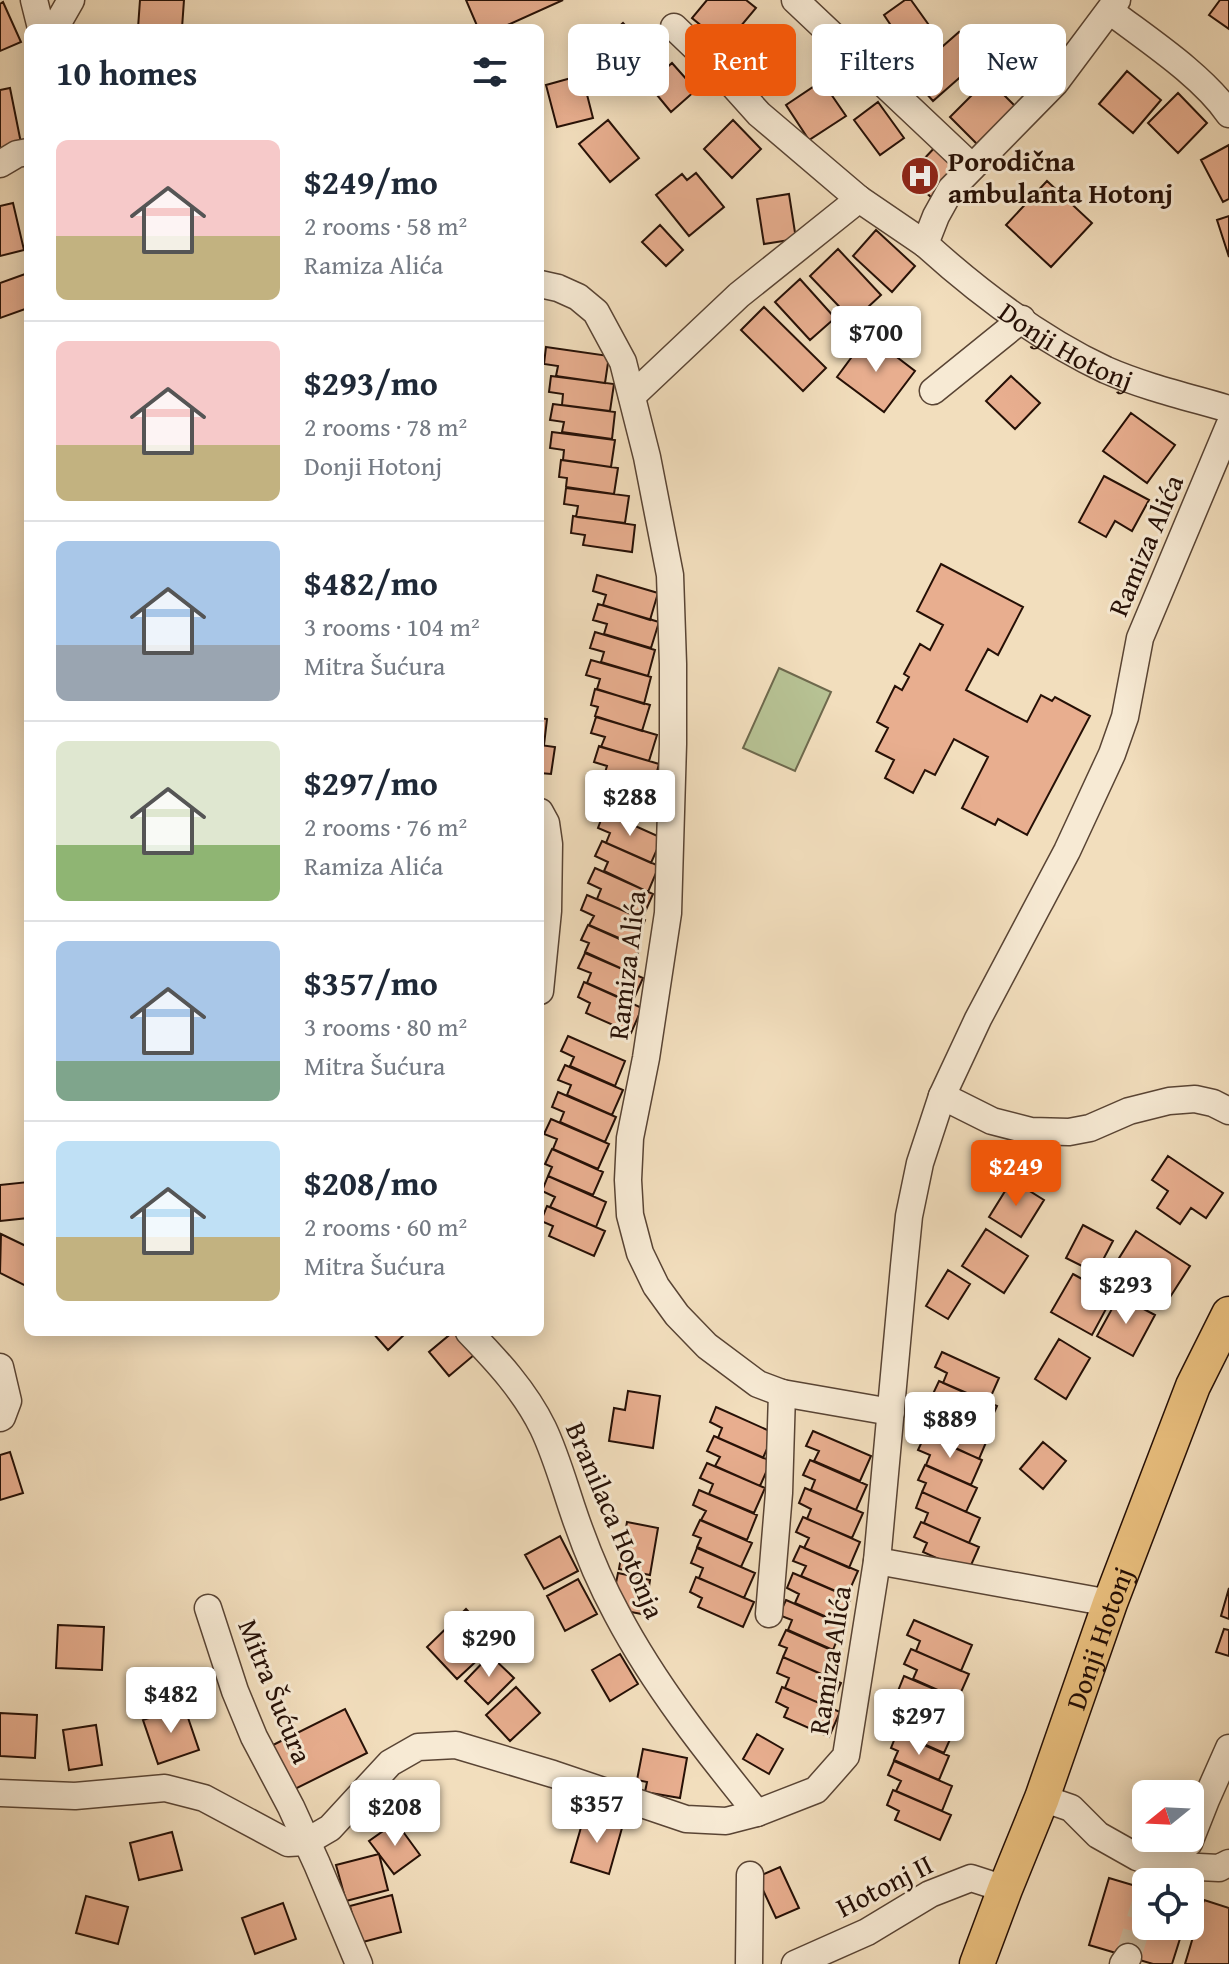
<!DOCTYPE html>
<html lang="en">
<head>
<meta charset="utf-8">
<style>
  :root { --surface:#fff; --page:#f6f6f7; --text:#1f2937; --muted:#747a83; --line:#e0e1e3; --accent:#ea580c }
  body { margin:0; font-family:"Gentium Book Plus",serif; background:var(--page); color:var(--text); height:100vh; display:flex; flex-direction:column; font-size:30px; white-space:nowrap }
  * { box-sizing:border-box; margin:0 }
  p { font-size:26px; color:var(--muted) }
  .icon { flex:none; width:44px; height:44px; fill:none; stroke:currentColor; stroke-width:2; stroke-linecap:round; stroke-linejoin:round }
  .map { position:relative; flex:1; overflow:hidden }
  .drawer { position:absolute; left:24px; top:24px; width:520px; height:1312px; display:flex; flex-direction:column; background:var(--surface); border-radius:12px; box-shadow:0 4px 20px #0003 }
  .drawer>* { flex:none }
  .hud { position:absolute; left:568px; top:24px; width:540px; height:72px; display:flex; gap:16px }
  .needle { width:52px; rotate:252deg }
  .buttons { position:absolute; left:1132px; top:1780px; display:grid; gap:16px }
  .buttons a { display:grid; place-items:center; width:72px; height:72px; border-radius:12px; background:var(--surface); box-shadow:0 4px 20px #0003; font-size:40px }
  .price { position:absolute; translate:-50% -68px; padding:0 18px; border-radius:8px; background:#fff; color:#222; font-size:26px; line-height:52px; filter:drop-shadow(0 2px 4px #0008) }
  .price::after { content:''; position:absolute; left:50%; top:48px; width:24px; height:18px; margin-left:-12px; background:inherit; clip-path:polygon(0 0,100% 0,50% 100%) }
  .price.on { background:var(--accent); color:#fff }
  ul { padding:0; list-style:none }
  li { display:flex; align-items:center; gap:24px; height:200px; padding:0 32px }
  li+li { border-top:2px solid var(--line) }
  li span { display:grid; place-items:center; flex:none; width:224px; height:160px; border-radius:12px; color:#555 }
  li>.icon { margin-inline-start:auto }
  span .icon { width:96px; height:96px; fill:#fffc; stroke-width:1 }
  li b { font-size:34px }
  h2 { display:flex; justify-content:space-between; align-items:center; height:96px; padding:0 32px; font-size:34px }
  .pill { padding:0 28px; border-radius:12px; background:var(--surface); box-shadow:0 4px 20px #0003; font-size:28px; line-height:72px }
  .pill.on { background:var(--accent); color:#fff }
  .map>svg:first-child { display:block }
  .green { fill:#b7c294; stroke:#6e694d; stroke-width:2 }
  .building { fill:#e8ae8f; stroke:#261006; stroke-width:2 }
  .lines { fill:none; stroke-linecap:round; stroke-linejoin:round }
  .minor-tunnel { stroke:#d3bfa2; stroke-width:26; stroke-dasharray:26 13; stroke-linecap:butt }
  .minor-casing { stroke:#594434; stroke-width:29 }
  .major-casing { stroke:#261006; stroke-width:37 }
  .minor { stroke:#f7ead4; stroke-width:26 }
  .major { stroke:#e9bf7e; stroke-width:34 }
  .labels { text-anchor:middle; dominant-baseline:central; stroke-width:6; stroke-linejoin:round; paint-order:stroke }
  .poi-label { font-size:28px; font-weight:bold; fill:#261006; stroke:#f7ead4; text-anchor:start }
  .street-label { font-size:28px; fill:#261006; stroke:#f7ead4 }
</style>
</head>
<body>
<div class="map">
<svg width="1229" height="1964" viewBox="0 0 1229 1964">
  <rect width="100%" height="100%" fill="#f2debd"/>
  <filter id="stains"><feTurbulence type="fractalNoise" baseFrequency=".0025" numOctaves="4"/><feColorMatrix values="0 0 0 0 .2 0 0 0 0 .09 0 0 0 0 .02 0 0 0 .5 -.17"/></filter>
  <radialGradient id="worn" r=".72"><stop offset=".6" stop-color="#630" stop-opacity="0"/><stop offset="1" stop-color="#630" stop-opacity=".3"/></radialGradient>
  <!-- green -->
  <path class="green" d="M779 668 831 692 795 771 743 748Z"/>
  <!-- building -->
  <path class="building" d="M140 0H184L182 28H138Z
    M466 0H563L501 28H478Z
    M707 0H746L756 8 725 45 692 18Z
    M905 0H911L941 42 902 71 882 43 896 33 884 15Z
    M1220 0H1229V29L1209 15Z
    M3 2 21 42 0 51V4Z
    M623 23 652 54 628 75 600 44Z
    M959 32 982 58 933 101 910 75Z
    M672 63 696 90 671 112 648 84Z
    M1127 71 1161 100 1133 133 1099 104Z
    M582 75 593 118 557 127 546 85Z
    M988 79 1015 106 977 144 950 117Z
    M822 81 846 116 809 140 786 105Z
    M10 88 22 148 0 153V90Z
    M1178 93 1207 123 1178 153 1148 123Z
    M878 102 904 138 880 155 854 120Z
    M608 120 639 158 610 182 579 144Z
    M733 120 761 149 732 178 704 149Z
    M938 144 962 166 932 198 908 176Z
    M1229 145V199L1223 202 1201 160Z
    M696 173 724 207 689 236 656 195 682 174 687 180Z
    M1047 181 1092 223 1051 267 1006 225Z
    M789 194 796 239 764 244 757 199Z
    M13 203 24 250 0 256V206Z
    M1229 216V257L1217 220Z
    M660 225 683 250 666 266 642 242Z
    M876 230 915 266 892 292 853 256Z
    M838 249 881 295 853 321 810 276Z
    M28 273V308L0 318V283Z
    M800 279 835 318 810 340 775 302Z
    M764 307 826 368 803 391 741 330Z
    M868 335 915 371 884 412 837 377Z
    M546 347 609 356 605 383 556 376 558 366 544 364Z
    M551 376 614 384 610 411 562 405 563 394 549 392Z
    M1011 376 1040 403 1015 429 986 401Z
    M553 404 615 412 612 439 562 432 564 422 550 420Z
    M1131 413 1175 445 1147 483 1103 451Z
    M552 432 615 440 611 467 563 460 564 450 550 448Z
    M561 460 618 468 614 494 566 487 567 478 559 477Z
    M1104 476 1149 500 1132 531 1115 521 1106 537 1079 522Z
    M566 488 629 496 625 523 576 517 578 506 564 504Z
    M573 516 635 525 632 552 583 545 585 535 571 533Z
    M941 564 1023 607 998 655 988 649 966 690 1027 722 1041 695 1052 701 1055 697 1090 716 1027 835 998 819 995 825 962 808 988 757 954 739 935 775 925 770 913 793 885 778 894 760 876 751 888 728 877 722 895 686 902 690 909 677 904 674 920 644 930 650 943 625 917 611Z
    M597 575 658 593 650 620 603 605 606 595 593 591Z
    M598 604 659 622 651 648 604 634 607 624 593 620Z
    M595 632 655 650 648 676 601 662 604 652 590 648Z
    M591 660 651 677 644 704 597 689 600 679 586 675Z
    M595 689 650 705 642 731 595 716 598 707 591 705Z
    M596 717 657 735 649 761 601 747 605 737 591 733Z
    M540 718 547 719 544 745H540Z
    M540 745 555 747 551 774 540 773Z
    M599 746 659 764 652 790 604 776 607 766 594 762Z
    M604 812 662 838 651 863 606 843 610 833 598 828Z
    M602 841 659 866 648 892 604 871 608 862 595 856Z
    M595 868 653 894 642 919 597 899 601 889 588 883Z
    M587 895 645 920 635 945 589 925 594 916 581 910Z
    M588 925 640 948 629 972 585 952 589 943 581 940Z
    M585 953 643 978 632 1003 587 983 591 973 578 968Z
    M584 982 642 1008 631 1033 586 1013 590 1003 578 997Z
    M568 1036 625 1061 615 1086 570 1066 574 1057 561 1051Z
    M565 1065 623 1090 612 1115 567 1095 571 1085 558 1080Z
    M558 1092 616 1117 605 1142 560 1122 564 1112 552 1107Z
    M551 1119 609 1144 598 1169 553 1149 557 1139 544 1134Z
    M552 1149 603 1172 593 1195 548 1176 552 1167 545 1164Z
    M1168 1156 1223 1193 1206 1218 1191 1208 1180 1224 1157 1208 1168 1191 1152 1180Z
    M548 1176 606 1202 596 1227 550 1207 555 1197 542 1191Z
    M1012 1180 1044 1200 1021 1237 989 1217Z
    M28 1182V1218L0 1221V1185Z
    M547 1206 605 1231 594 1256 549 1236 553 1226 541 1221Z
    M1083 1225 1113 1241 1096 1273 1066 1258Z
    M986 1229 1028 1256 1004 1293 962 1266Z
    M1136 1231 1190 1266 1165 1305 1111 1271Z
    M1 1234 28 1247V1287L0 1273Z
    M948 1270 970 1284 948 1319 926 1306Z
    M1073 1274 1113 1296 1092 1335 1051 1312Z
    M1119 1296 1155 1315 1133 1356 1097 1336Z
    M372 1332H407L388 1350Z
    M453 1332 474 1355 449 1376 429 1352Z
    M1059 1339 1090 1358 1066 1399 1035 1379Z
    M942 1352 999 1378 988 1403 943 1383 947 1373 935 1367Z
    M939 1381 997 1406 986 1431 940 1411 945 1402 932 1396Z
    M628 1391 660 1396 653 1448 609 1441 614 1408 625 1410Z
    M716 1407 774 1433 763 1458 718 1438 722 1428 710 1422Z
    M932 1408 990 1433 979 1459 934 1438 938 1429 926 1423Z
    M813 1431 871 1456 860 1481 814 1461 819 1451 806 1446Z
    M925 1435 982 1460 971 1485 926 1465 930 1455 918 1450Z
    M714 1436 771 1461 760 1486 715 1466 720 1457 707 1451Z
    M1043 1442 1066 1461 1043 1489 1020 1469Z
    M10 1452 23 1493 0 1500V1455Z
    M810 1460 867 1485 856 1510 811 1490 815 1480 803 1475Z
    M707 1463 765 1488 754 1513 709 1494 713 1484 700 1478Z
    M925 1465 977 1488 966 1512 922 1492 926 1483 918 1480Z
    M805 1488 863 1513 852 1538 807 1519 811 1509 799 1503Z
    M699 1490 757 1515 747 1540 701 1520 706 1511 693 1505Z
    M922 1492 980 1518 969 1543 924 1523 928 1513 916 1508Z
    M803 1517 860 1542 849 1568 804 1548 809 1538 796 1532Z
    M700 1520 752 1543 741 1567 697 1547 701 1538 693 1535Z
    M627 1522 658 1528 650 1575 619 1569Z
    M921 1522 979 1547 968 1572 923 1552 927 1543 914 1537Z
    M560 1536 578 1571 544 1589 525 1555Z
    M800 1546 858 1571 847 1596 801 1576 806 1566 793 1561Z
    M697 1548 755 1573 744 1598 699 1578 703 1568 691 1563Z
    M618 1573 650 1580 648 1593H651L647 1615 615 1609 614 1593Z
    M793 1573 851 1598 840 1623 795 1603 799 1594 787 1588Z
    M696 1577 754 1602 743 1627 698 1607 702 1598 690 1592Z
    M578 1579 597 1614 565 1631 547 1596Z
    M1229 1588V1619L1221 1616Z
    M786 1600 843 1625 833 1650 788 1630 792 1620 779 1615Z
    M466 1609 497 1642 457 1679 427 1647Z
    M914 1620 972 1645 961 1671 916 1651 920 1641 907 1635Z
    M58 1625 104 1627 102 1670 56 1668Z
    M1224 1629 1229 1630V1656L1216 1652Z
    M786 1630 838 1653 828 1677 783 1657 787 1648 779 1645Z
    M911 1649 969 1674 958 1699 913 1679 917 1670 904 1664Z
    M620 1654 638 1684 610 1701 592 1670Z
    M490 1655 514 1678 488 1704 465 1681Z
    M783 1657 841 1683 830 1708 785 1688 789 1678 777 1673Z
    M904 1676 962 1701 951 1727 906 1706 910 1696 898 1691Z
    M516 1687 540 1713 510 1741 486 1715Z
    M782 1687 840 1712 829 1737 784 1717 788 1708 776 1702Z
    M897 1703 955 1728 944 1753 899 1733 903 1724 890 1718Z
    M184 1706 199 1750 158 1764 143 1720Z
    M345 1709 367 1753 289 1792 267 1748Z
    M0 1713 37 1715 35 1758 0 1756Z
    M96 1725 102 1765 69 1770 63 1730Z
    M897 1733 949 1756 939 1780 894 1760 898 1751 891 1748Z
    M757 1734 783 1749 769 1774 743 1759Z
    M643 1749 687 1758 680 1798 645 1792 647 1782 637 1780Z
    M894 1761 952 1786 942 1811 896 1791 901 1781 888 1775Z
    M893 1790 951 1815 940 1840 895 1820 899 1811 887 1805Z
    M584 1817 622 1828 609 1874 571 1862Z
    M396 1822 420 1855 394 1874 369 1841Z
    M172 1832 182 1870 139 1880 130 1843Z
    M379 1854 388 1890 346 1901 336 1865Z
    M780 1867 799 1908 776 1918 757 1877Z
    M1109 1878 1146 1889V1926H1184L1172 1964H1153L1089 1945Z
    M392 1895 401 1932 359 1943 350 1906Z
    M86 1896 128 1907 118 1944 76 1933Z
    M1204 1900 1229 1908V1964H1185Z
    M283 1903 296 1939 255 1954 242 1918Z"/>
  <g class="lines">
    <!-- minor-tunnel -->
    <path class="minor-tunnel" d="M1128 1957 1146 1899"/>
    <defs>
      <g id="minor">
        <path d="M34 0 41 28"/>
        <path d="M795 0 972 167"/>
        <path id="s1" d="M1117 0 1055 83 951 189 936 216 925 244C977 291 1042 340 1106 370 1145 387 1188 397 1229 409"/>
        <path d="M1110 11C1148 40 1202 75 1229 114"/>
        <path d="M674 27 724 75 759 114 859 199 925 244"/>
        <path d="M55 28 71 0"/>
        <path d="M0 164 17 154 28 152"/>
        <path d="M540 284 558 288 578 297 596 312 623 362 647 457 670 575 673 664V744L668 913 646 1058 630 1138 628 1180 630 1215 640 1253 656 1286 677 1315 707 1346 758 1384 782 1393 891 1412"/>
        <path d="M933 391 1022 319"/>
        <path d="M632 396 739 295 859 199"/>
        <path d="M540 812 546 823 549 844 548 911 540 991"/>
        <path d="M942 1096 992 1121 1031 1131 1069 1132 1090 1128 1129 1111 1169 1101 1195 1099 1213 1103 1229 1111"/>
        <path d="M469 1332C497 1361 525 1391 543 1428 555 1453 563 1481 572 1508 584 1544 599 1581 617 1614 655 1686 706 1750 757 1813"/>
        <path d="M0 1367 8 1401 2 1417 0 1418"/>
        <path d="M877 1561 1110 1603"/>
        <path d="M208 1608 235 1691 254 1737 291 1807 317 1864 359 1964"/>
        <path d="M769 1614 779 1493 782 1393"/>
        <path d="M0 1793 75 1796 165 1788 204 1798 288 1843 306 1842 330 1828 390 1763 418 1747 456 1745 553 1774 686 1819 726 1821 757 1813 816 1790 846 1756 877 1561 904 1266 909 1216 920 1163 942 1096 978 1019 1067 851 1112 754 1125 717 1140 638 1229 426"/>
        <path d="M1042 1798 1071 1808 1098 1835 1137 1857 1158 1865 1151 1882"/>
        <path d="M1158 1865 1189 1843 1206 1800 1229 1748"/>
        <path d="M1158 1865 1219 1868 1229 1863"/>
        <path d="M749 1964 750 1875"/>
        <path d="M795 1964 867 1932 930 1894 971 1878 1005 1889"/>
        <path d="M1123 1964 1128 1957"/>
      </g>
      <g id="major">
        <path id="s2" d="M977 1964 1005 1889 1042 1798 1110 1603 1193 1386 1229 1314"/>
      </g>
    </defs>
    <!-- minor casing -->
    <use href="#minor" class="minor-casing"/>
    <!-- major casing -->
    <use href="#major" class="major-casing"/>
    <!-- minor -->
    <use href="#minor" class="minor"/>
    <!-- major -->
    <use href="#major" class="major"/>
  </g>
  <!-- icons -->
  <defs>
    <symbol id="hospital-disc" viewBox="-11 -11 22 22"><circle r="9.5" fill="#8f2418" stroke="#f7ead4"/><path d="M-5-5h3v3.5h4V-5h3V5h-3V1.5h-4V5h-3Z" fill="#fff"/></symbol>
  </defs>
  <g fill-rule="evenodd">
    <use href="#hospital-disc" x="898" y="154" width="44" height="44"/>
  </g>
  <g class="labels">
    <!-- poi labels -->
    <g class="poi-label">
      <text x="948" y="160">Porodična<tspan x="948" dy="32">ambulanta Hotonj</tspan></text>
    </g>
    <!-- street labels -->
    <g class="street-label">
      <text stroke="none"><textPath href="#s1" startOffset="488">Donji Hotonj</textPath></text>
      <text transform="translate(1145 545) rotate(-67)">Ramiza Alića</text>
      <text transform="translate(626 965) rotate(-83)">Ramiza Alića</text>
      <text transform="translate(616 1520) rotate(67)">Branilaca Hotonja</text>
      <text stroke="none"><textPath href="#s2" startOffset="348">Donji Hotonj</textPath></text>
      <text transform="translate(829 1660) rotate(-81)">Ramiza Alića</text>
      <text transform="translate(276 1691) rotate(68)">Mitra Šućura</text>
      <text transform="translate(884 1885) rotate(-27)">Hotonj II</text>
    </g>
  </g>
  <rect width="100%" height="100%" filter="url(#stains)"/>
  <rect width="100%" height="100%" fill="url(#worn)"/>
</svg>
<div class="buttons">
<a><svg class="needle" viewBox="-14 -14 28 28"><path d="M0-13l5 13h-10z" fill="#e53935"/><path d="M0 13l5-13h-10z" fill="#747a83"/></svg></a>
<a><svg class="icon" aria-label="locate" viewBox="0 0 24 24"><circle cx="12" cy="12" r="6"/><path d="M12 2v4M12 18v4M2 12h4M18 12h4"/></svg></a>
</div>
<b class="price" style="left:876px;top:374px">$700</b>
<b class="price" style="left:630px;top:838px">$288</b>
<b class="price on" style="left:1016px;top:1208px">$249</b>
<b class="price" style="left:1126px;top:1326px">$293</b>
<b class="price" style="left:950px;top:1460px">$889</b>
<b class="price" style="left:489px;top:1679px">$290</b>
<b class="price" style="left:171px;top:1735px">$482</b>
<b class="price" style="left:919px;top:1757px">$297</b>
<b class="price" style="left:597px;top:1845px">$357</b>
<b class="price" style="left:395px;top:1848px">$208</b>
<div class="hud">
<a class="pill">Buy</a>
<a class="pill on">Rent</a>
<a class="pill">Filters</a>
<a class="pill">New</a>
</div>
<section class="drawer">
<h2>10 homes<svg class="icon" aria-label="filters" viewBox="0 0 24 24"><path d="M4 7h16M4 17h16"/><circle cx="9" cy="7" r="2"/><circle cx="15" cy="17" r="2"/></svg></h2>
<ul>
<li><span style="background:linear-gradient(#f6c9c9 60%,#c2b280 0)"><svg class="icon" aria-label="home" viewBox="0 0 24 24"><path d="M3 11l9-7 9 7M6 9v11h12V9"/></svg></span><div><b>$249/mo</b><p>2 rooms · 58 m²</p><p>Ramiza Alića</p></div></li>
<li><span style="background:linear-gradient(#f6c9c9 65%,#c2b280 0)"><svg class="icon" aria-label="home" viewBox="0 0 24 24"><path d="M3 11l9-7 9 7M6 9v11h12V9"/></svg></span><div><b>$293/mo</b><p>2 rooms · 78 m²</p><p>Donji Hotonj</p></div></li>
<li><span style="background:linear-gradient(#a9c7e8 65%,#9aa5b1 0)"><svg class="icon" aria-label="home" viewBox="0 0 24 24"><path d="M3 11l9-7 9 7M6 9v11h12V9"/></svg></span><div><b>$482/mo</b><p>3 rooms · 104 m²</p><p>Mitra Šućura</p></div></li>
<li><span style="background:linear-gradient(#dfe7d0 65%,#8fb573 0)"><svg class="icon" aria-label="home" viewBox="0 0 24 24"><path d="M3 11l9-7 9 7M6 9v11h12V9"/></svg></span><div><b>$297/mo</b><p>2 rooms · 76 m²</p><p>Ramiza Alića</p></div></li>
<li><span style="background:linear-gradient(#a9c7e8 75%,#7fa58c 0)"><svg class="icon" aria-label="home" viewBox="0 0 24 24"><path d="M3 11l9-7 9 7M6 9v11h12V9"/></svg></span><div><b>$357/mo</b><p>3 rooms · 80 m²</p><p>Mitra Šućura</p></div></li>
<li><span style="background:linear-gradient(#bfe0f5 60%,#c2b280 0)"><svg class="icon" aria-label="home" viewBox="0 0 24 24"><path d="M3 11l9-7 9 7M6 9v11h12V9"/></svg></span><div><b>$208/mo</b><p>2 rooms · 60 m²</p><p>Mitra Šućura</p></div></li>
</ul>
</section>
</div>
</body>
</html>
